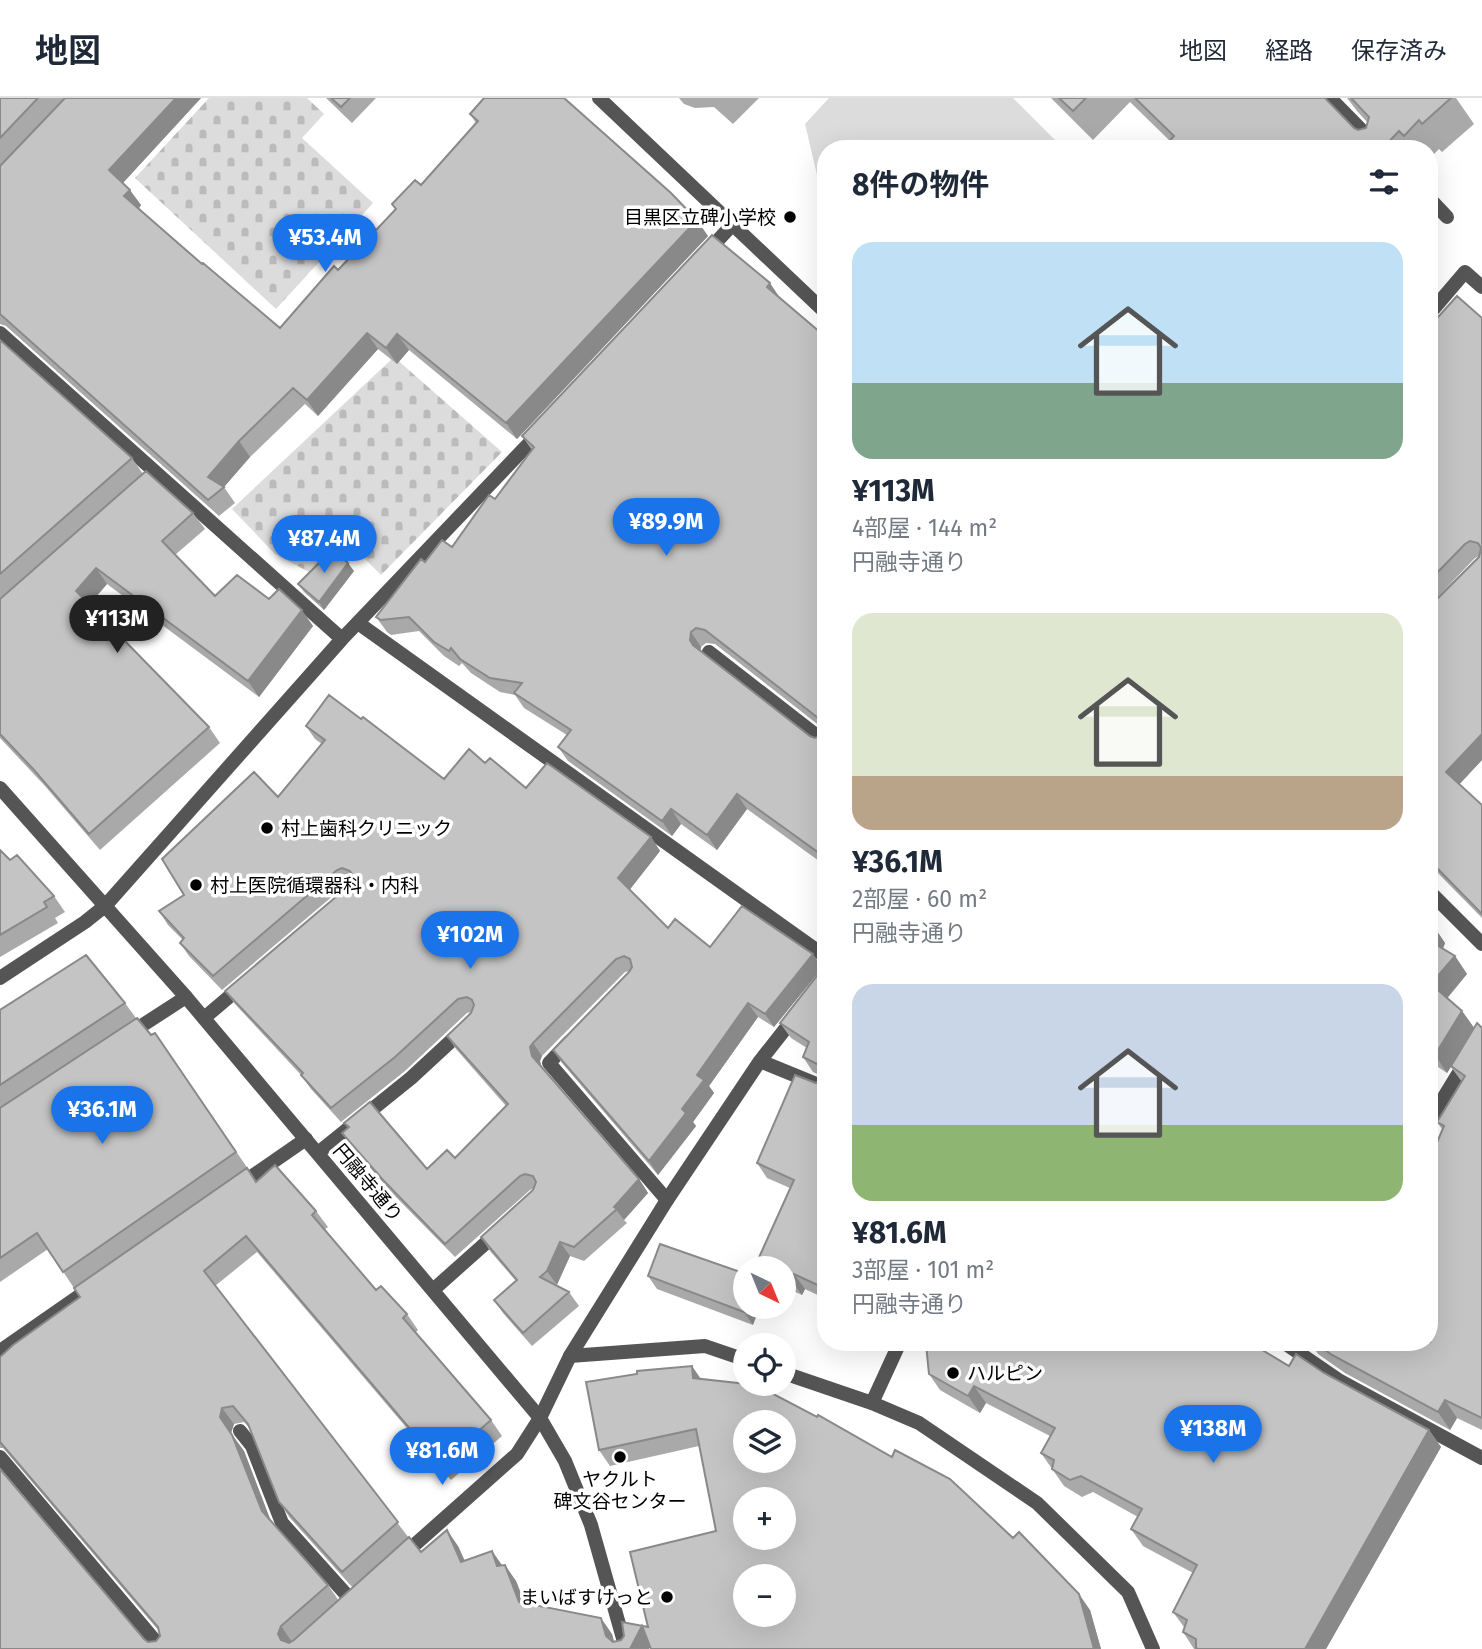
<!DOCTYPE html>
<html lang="ja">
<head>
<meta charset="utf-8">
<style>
  :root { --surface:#fff; --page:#f2f2f3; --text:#1f2937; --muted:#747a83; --line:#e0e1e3; --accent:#1a73e8 }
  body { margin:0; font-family:"Fira Sans","Noto Sans JP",sans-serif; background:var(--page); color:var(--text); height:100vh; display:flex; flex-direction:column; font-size:26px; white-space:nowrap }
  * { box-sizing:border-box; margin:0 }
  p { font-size:23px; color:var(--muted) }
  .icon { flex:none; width:38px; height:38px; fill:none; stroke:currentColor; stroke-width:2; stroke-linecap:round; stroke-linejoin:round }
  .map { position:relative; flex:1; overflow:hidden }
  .details { position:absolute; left:817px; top:42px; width:621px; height:1211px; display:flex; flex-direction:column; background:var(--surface); border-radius:28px; box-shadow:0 7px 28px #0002 }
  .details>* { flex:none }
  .needle { width:46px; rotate:137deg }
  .tools { position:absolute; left:733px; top:1158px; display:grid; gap:14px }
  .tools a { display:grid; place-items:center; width:63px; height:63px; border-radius:50%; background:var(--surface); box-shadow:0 7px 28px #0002; font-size:35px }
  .price { position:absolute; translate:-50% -60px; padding:0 16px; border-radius:24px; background:var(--accent); color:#fff; font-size:23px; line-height:46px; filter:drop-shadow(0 2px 4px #0008) }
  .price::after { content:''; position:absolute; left:50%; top:42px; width:21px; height:16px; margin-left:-10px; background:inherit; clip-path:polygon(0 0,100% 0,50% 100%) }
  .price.active { background:#222; color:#fff }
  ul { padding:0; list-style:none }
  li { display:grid; align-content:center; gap:14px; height:371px; padding:0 35px }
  li span { display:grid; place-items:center; height:217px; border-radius:21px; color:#555 }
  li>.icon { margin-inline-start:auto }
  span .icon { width:126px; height:126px; fill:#fffc; stroke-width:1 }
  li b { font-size:30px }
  h2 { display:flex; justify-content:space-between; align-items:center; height:84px; padding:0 35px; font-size:30px }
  header { display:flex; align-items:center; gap:42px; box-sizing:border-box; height:98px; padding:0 35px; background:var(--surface); border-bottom:2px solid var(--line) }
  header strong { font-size:33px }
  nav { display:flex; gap:38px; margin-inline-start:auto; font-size:24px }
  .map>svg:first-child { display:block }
  .cemetery { fill:url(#cemetery-stones) }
  .pitch { fill:#dcdcdc }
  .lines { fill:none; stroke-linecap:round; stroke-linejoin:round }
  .service { stroke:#555; stroke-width:14 }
  .minor { stroke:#555; stroke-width:14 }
  .tertiary { stroke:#555; stroke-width:14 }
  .wall { fill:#a9a9a9; fill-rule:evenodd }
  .shaded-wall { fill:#898989 }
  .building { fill:#c4c4c4; stroke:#898989; stroke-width:2; fill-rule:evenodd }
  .poi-dot { fill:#000; stroke:#fff; stroke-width:2.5 }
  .labels { text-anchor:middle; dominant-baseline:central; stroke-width:7; stroke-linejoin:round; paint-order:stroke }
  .poi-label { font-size:19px; fill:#000; stroke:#fff; text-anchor:start }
  .street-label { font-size:19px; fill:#000; stroke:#fff }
</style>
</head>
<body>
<header>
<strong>地図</strong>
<nav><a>地図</a><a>経路</a><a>保存済み</a></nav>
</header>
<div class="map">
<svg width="1482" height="1551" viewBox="0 0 1482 1551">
  <defs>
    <pattern id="cemetery-stones" width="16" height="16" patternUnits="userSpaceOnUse" patternTransform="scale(1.75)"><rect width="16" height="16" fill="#dcdcdc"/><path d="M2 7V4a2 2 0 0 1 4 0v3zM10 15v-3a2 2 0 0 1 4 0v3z" fill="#bbb"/></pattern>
  </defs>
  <rect width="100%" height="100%" fill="#fff"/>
  <!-- cemetery -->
  <path class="cemetery" d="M209 0H307L324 16 302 40 373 105 276 211 135 80Z
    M394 259 502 354 381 477 345 441 309 474 275 456 232 411Z"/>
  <!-- pitch -->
  <path class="pitch" d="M829 0H1013L1064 51H826V99L821 94 805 26Z"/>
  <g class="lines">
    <!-- service -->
    <path class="service" d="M1330 0 1380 51
      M1430 101 1447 119
      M709 554 826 645
      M204 920 243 887
      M129 936 186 899
      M569 944 549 965 667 1102
      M318 1055 411 980 464 931
      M433 1192 497 1135
      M240 1333 252 1348 282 1425 352 1503
      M0 1359 162 1551"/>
    <!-- minor -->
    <path class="minor" d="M599 0 826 215
      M707 154 733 126
      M1430 215 1465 174 1482 189
      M0 235 342 541
      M358 525 826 859
      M1430 794 1482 846
      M0 880 85 824 105 808 342 541 541 333
      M760 963 826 990
      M1430 1022 1482 937
      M238 1088 306 1041
      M1283 1244 1340 1283 1482 1360
      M0 1253 95 1187
      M872 1305 900 1244
      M402 1458 517 1356 540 1320 570 1258 667 1102 760 963 797 916"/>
    <!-- tertiary -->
    <path class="tertiary" d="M0 690 186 899 540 1320 565 1363 591 1427 626 1551
      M570 1258 705 1248 746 1262
      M784 1275 872 1305 919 1325 1037 1405 1128 1494 1153 1551"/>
  </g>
  <!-- wall -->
  <path class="wall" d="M0 0H65L0 68Z
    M65 0H201L123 85 141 107 139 111 202 166 280 230 396 112 392 106 421 87 476 25 470 16 708 138 517 341 409 252 397 266 378 251 318 318 305 306 250 359 224 389 235 405 219 418 6 228 0 226V68Z
    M326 0H376L352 25Z
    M679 0H759L733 26 714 9 695 10 684 6Z
    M1051 0H1325L1354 30 1358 32 1366 30 1368 25 1357 13 1347 0H1456L1474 26 1442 54 1439 51 1430 60V51H1162L1170 43 1130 4 1093 42Z
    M780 200 821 235 826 237V768L747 711 717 752 681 726 672 738 568 663 558 649 567 637 524 610 515 597 500 594 471 575 462 565 459 568 444 558 419 533 391 537 387 534 376 519 425 464 452 449 495 401 532 352 522 338ZM706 545 715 546 825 632 823 637 815 640 810 638 700 553 701 549Z
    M1482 220V662L1459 686 1482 707V820L1430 767V508L1479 458 1475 460 1430 507V228Z
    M0 242 132 360 143 376 193 415 205 431 175 457 215 498 269 501 313 528 259 599 107 486 89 507 209 629 220 645 100 752 45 688 0 640Z
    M354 473 324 512 304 494 298 486Z
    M306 628 444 681 485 665 526 690 651 739 660 753 629 792 668 830 710 849 813 856 822 870 774 929 758 919 709 988 714 995 693 1024 696 1028 658 1077 562 965 553 952 630 873 625 874 542 958 540 963 541 968 639 1081 648 1095 624 1122 627 1125 584 1163 570 1158 556 1187 569 1194 579 1208 532 1248 503 1215 494 1202 516 1183 490 1153 481 1139 533 1092 534 1090 530 1092 455 1159 393 1096 352 1049 342 1035 348 1030 344 1025 427 1071 455 1060 506 1008 456 951 447 938 472 914 467 915 405 973 341 1024 311 991 301 977 235 906 225 893 350 787 351 784 347 786 222 892 189 858 180 845 183 842 168 827 159 813 184 797 278 699 322 646 315 641Z
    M0 752 10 762 54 798 65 814 55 820 58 825 0 859Z
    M1430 824 1445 845 1443 851 1455 858 1467 876 1447 900 1462 913 1474 930H1482V1332L1457 1320 1450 1332 1345 1275 1318 1256 1310 1244H1430L1442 1031 1437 1024 1462 984 1451 969 1447 975 1438 969 1430 981Z
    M826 865V1201L805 1191 802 1197 784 1189V1171H759L756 1166 790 1090 767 1080 757 1065 816 985 824 979 813 974 803 959 807 950 791 940 780 925 823 870Z
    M125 905 136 920 151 937 155 935 257 1084 316 1113 328 1129 324 1132 376 1192 407 1216 418 1232 416 1234 491 1322 502 1338 451 1382 257 1154 215 1188 409 1440 421 1454 458 1448 465 1463 492 1453 502 1467 516 1483 525 1505 612 1536 614 1544 621 1542 648 1529 716 1433 699 1348 610 1368 599 1352 701 1281 1090 1512 1101 1551H651L650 1550 0 1551 144 1541 148 1544 156 1543 160 1538 159 1533 3 1350H0V1259L80 1199 48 1151 0 1184V912ZM244 1324 251 1332 279 1404 290 1420 353 1490 339 1503 328 1487 271 1423 244 1353 231 1335 234 1326Z
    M746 1176 753 1227 657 1191 648 1178Z
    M1289 1268 1324 1275 1429 1332 1441 1349 1326 1551H1194L1183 1534 1184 1529 1173 1514 1193 1475 1143 1448 1131 1431 1138 1419 1093 1394 1082 1399 1064 1388 1041 1355 1050 1338 986 1305 980 1315 940 1292 929 1276Z"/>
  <!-- shaded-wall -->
  <path class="shaded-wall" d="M176 0H201L120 88 109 72Z
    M130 92 141 107 135 114 124 98Z
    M697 122 708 138 517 341 506 325Z
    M770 185 780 200 767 189Z
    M367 235 378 251 318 318 307 302Z
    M397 236 409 252 397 266 386 250Z
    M239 343 250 359 224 389 208 379Z
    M348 465 354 473 324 512 319 504Z
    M96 470 107 486 87 509 76 493Z
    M302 512 313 528 259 599 248 583Z
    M691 534 701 549 700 557 690 542Z
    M1482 636V662L1457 689 1446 674Z
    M737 696 747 711 717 752 707 737Z
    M671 711 681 726 672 738 662 723Z
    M651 739 660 753 628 794 618 780Z
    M1433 827 1445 845 1439 859 1430 845V834Z
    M813 856 822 870 774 929 765 916Z
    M1455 858 1467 876 1444 904 1431 886Z
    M748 905 758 919 709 988 714 995 693 1024 696 1028 658 1077 649 1063 697 977Z
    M1462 913 1475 931 1447 975 1435 957Z
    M533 945 542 958 540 963 542 971 532 958 530 949Z
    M1430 957 1438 969 1430 981Z
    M639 1081 648 1095 624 1122 614 1109Z
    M560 1144 570 1158 557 1187 547 1173Z
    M794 1176 805 1191 802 1197 791 1182Z
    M746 1209H760L753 1227 744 1214Z
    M692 1268 703 1284 693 1280Z
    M974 1288 986 1305 980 1315 968 1298Z
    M1445 1302 1457 1320 1450 1332 1438 1314Z
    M222 1310 234 1326 231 1335 220 1319Z
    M1429 1332 1441 1349 1326 1551H1305Z
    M232 1337 244 1353 273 1429 262 1413Z
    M447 1432 458 1448 472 1480 461 1464Z
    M492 1453 503 1469 497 1468Z
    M505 1467 516 1483 530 1520 519 1504Z
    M1079 1496 1090 1512 1101 1551H1094Z
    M601 1520 612 1536 616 1551 606 1538Z
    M281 1528 292 1544 290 1551 281 1542 278 1536Z
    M642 1528 653 1544 649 1551H630Z"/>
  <!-- building -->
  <path class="building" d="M0 0H38L0 40Z
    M65 0H176L109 72 130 92 124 98 202 166 203 165 280 230 334 168 338 172 396 111 392 106 415 82 421 87 478 23 470 16 484 0H564L671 95 697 122 506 325 397 236 386 250 367 235 307 302 293 290 239 343 208 379 224 389 208 402 0 216V68Z
    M331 0H350L341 9Z
    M1059 0H1086L1073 13Z
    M1135 0H1325L1354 30 1358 32 1366 30 1369 19 1351 0H1451L1422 26 1419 22 1404 38 1399 33 1382 51H1162L1174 38Z
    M712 137 770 185 767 189 821 235 822 233 826 237V760L737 696 707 737 671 711 662 723 558 649 571 632 514 595 522 585 490 580 460 561 451 550 449 553 434 544 409 519 381 522 376 519 421 461 425 464 442 442 452 449 489 397 495 401 534 349 522 338ZM696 530 705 532 822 623 825 631 823 637 815 640 810 638 693 547 690 542 691 534Z
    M1457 198 1482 220V636L1446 674 1482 707V816L1430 763V508L1479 459 1481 450 1478 445 1470 443 1465 446 1430 482V228Z
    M0 242 132 360 0 476Z
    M146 373 193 415 162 443 215 498 237 477 269 501 279 491 302 512 248 583 96 470 76 493 209 629 89 736 34 672 0 636V501Z
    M333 451 348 465 319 504 298 486Z
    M329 597 361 621 363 619 444 681 469 651 485 665 490 660 526 690 547 665 651 739 618 780 668 830 675 821 710 849 742 808 813 856 765 916 748 905 697 977 704 982 682 1011 686 1015 649 1063 553 952 629 874 632 869 630 861 624 858 616 861 533 945 530 949 532 958 639 1081 614 1109 617 1111 574 1149 560 1144 547 1173 540 1179 569 1194 523 1235 494 1202 517 1182 481 1139 533 1092 536 1084 533 1078 525 1076 520 1078 445 1146 383 1082 342 1035 349 1029 344 1025 370 1004 427 1071 447 1052 455 1060 508 1006 447 938 471 915 474 907 472 902 467 899 458 901 395 959 331 1010 301 977 303 975 225 893 350 787 353 778 350 773 342 770 337 772 213 878 180 845 184 840 159 813 184 797 162 761 254 674 278 699 325 642 306 628Z
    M0 752 10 762 17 757 54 798 44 804 47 809 0 837Z
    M1430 843 1455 858 1431 886 1462 913 1435 957 1430 954Z
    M86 857 125 905 0 987V912Z
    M825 864 826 865V1191L794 1176 791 1182 784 1179V1171H767L756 1166 794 1082 757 1065 795 977 816 985 825 978 823 969 803 959 809 944 780 925 823 870Z
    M137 920 151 937 155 935 236 1054 63 1174 37 1135 0 1160V1010Z
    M1477 925 1482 930V1320L1445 1302 1438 1314 1332 1257 1314 1244H1430V1061L1444 1028 1437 1024 1465 978 1451 968Z
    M275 1067 316 1113 312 1117 376 1192 381 1188 407 1216 403 1220 491 1322 440 1366 246 1138 204 1173 398 1424 342 1474 279 1404 248 1326 233 1308 222 1310 220 1319 232 1337 262 1413 328 1487 281 1528 278 1536 281 1542 289 1545 294 1542 409 1439 421 1454 447 1432 461 1464 492 1453 497 1468 505 1467 519 1504 601 1520 606 1538 613 1544 621 1542 624 1538 622 1524 648 1529 630 1454 716 1433 696 1331 599 1352 586 1284 637 1276V1273L692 1268 693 1280 756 1287 817 1319 818 1317 892 1359 895 1352 950 1381 1013 1440 1019 1434 1079 1496 1094 1551H651L642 1528 630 1551H0V1371L144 1541 148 1544 156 1543 160 1538 158 1529 0 1344V1259L13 1247 80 1199 74 1190 247 1070 256 1084ZM746 1325H784V1363H746ZM746 1402H784V1440H746ZM746 1479H784V1517H746Z
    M660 1146 746 1176V1209L744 1214 648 1178Z
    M927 1244H1249L1289 1268 1296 1256 1324 1275 1429 1332 1305 1551H1198L1196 1550V1541L1183 1534 1187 1522 1173 1514 1197 1467 1131 1431 1142 1411 1081 1378 1070 1382 1052 1371 1054 1362 1041 1355 1055 1330 974 1288 968 1298 929 1276 926 1246Z"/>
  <!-- markers -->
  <g class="poi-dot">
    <circle cx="790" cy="119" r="7"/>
    <circle cx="267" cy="730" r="7"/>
    <circle cx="196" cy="787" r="7"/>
    <circle cx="953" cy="1275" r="7"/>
    <circle cx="620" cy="1359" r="7"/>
    <circle cx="667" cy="1499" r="7"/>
  </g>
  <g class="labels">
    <!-- poi labels -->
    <g class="poi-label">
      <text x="776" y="119" text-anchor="end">目黒区立碑小学校</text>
      <text x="281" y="730">村上歯科クリニック</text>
      <text x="210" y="787">村上医院循環器科・内科</text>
      <text x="967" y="1275">ハルピン</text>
      <text x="620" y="1381" text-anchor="middle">ヤクルト<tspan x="620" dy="22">碑文谷センター</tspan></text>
      <text x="653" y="1499" text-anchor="end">まいばすけっと</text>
    </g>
    <!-- street labels -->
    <g class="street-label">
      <text transform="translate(368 1085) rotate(50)">円融寺通り</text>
    </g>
  </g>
</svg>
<div class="tools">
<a><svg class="needle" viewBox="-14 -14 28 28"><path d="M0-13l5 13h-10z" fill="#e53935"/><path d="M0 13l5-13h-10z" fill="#747a83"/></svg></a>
<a><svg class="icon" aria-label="locate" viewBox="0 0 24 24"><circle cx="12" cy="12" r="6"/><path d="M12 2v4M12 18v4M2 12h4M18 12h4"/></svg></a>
<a><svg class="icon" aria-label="layers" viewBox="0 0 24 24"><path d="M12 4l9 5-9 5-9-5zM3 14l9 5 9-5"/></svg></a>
<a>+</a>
<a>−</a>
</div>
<b class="price" style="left:325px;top:176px">¥53.4M</b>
<b class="price" style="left:666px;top:460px">¥89.9M</b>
<b class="price" style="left:324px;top:477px">¥87.4M</b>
<b class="price active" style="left:117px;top:557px">¥113M</b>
<b class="price" style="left:470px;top:873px">¥102M</b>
<b class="price" style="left:102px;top:1048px">¥36.1M</b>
<b class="price" style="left:1213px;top:1367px">¥138M</b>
<b class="price" style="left:442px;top:1389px">¥81.6M</b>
<section class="details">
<h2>8件の物件<svg class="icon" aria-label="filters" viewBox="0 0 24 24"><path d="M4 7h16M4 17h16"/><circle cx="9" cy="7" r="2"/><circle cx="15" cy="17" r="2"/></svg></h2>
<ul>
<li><span style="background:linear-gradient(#bfe0f5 65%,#7fa58c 0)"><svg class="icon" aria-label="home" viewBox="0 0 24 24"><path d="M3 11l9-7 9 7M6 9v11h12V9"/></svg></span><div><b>¥113M</b><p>4部屋 · 144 m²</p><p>円融寺通り</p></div></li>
<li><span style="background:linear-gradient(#dfe7d0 75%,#b9a48a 0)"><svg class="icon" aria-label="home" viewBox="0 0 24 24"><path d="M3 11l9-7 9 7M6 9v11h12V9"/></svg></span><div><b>¥36.1M</b><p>2部屋 · 60 m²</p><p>円融寺通り</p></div></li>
<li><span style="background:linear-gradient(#c9d6e8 65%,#8fb573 0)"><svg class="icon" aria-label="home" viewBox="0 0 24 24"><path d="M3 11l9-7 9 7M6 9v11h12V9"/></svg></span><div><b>¥81.6M</b><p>3部屋 · 101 m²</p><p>円融寺通り</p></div></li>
</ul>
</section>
</div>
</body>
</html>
